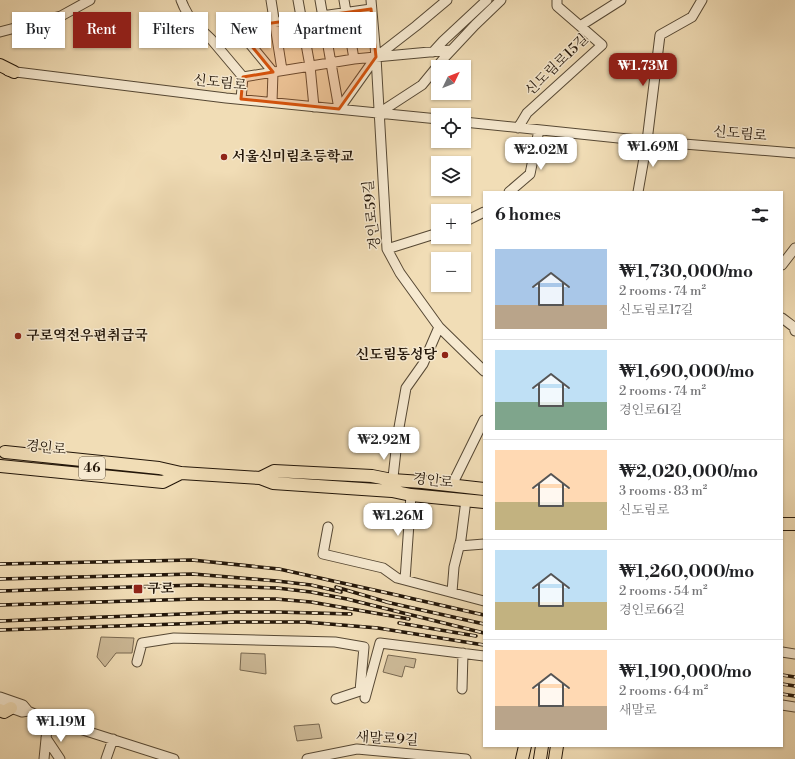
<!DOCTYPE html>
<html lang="en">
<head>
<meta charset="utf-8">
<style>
  :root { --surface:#fff; --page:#f2f2f2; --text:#202124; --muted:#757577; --line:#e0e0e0; --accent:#8f2418 }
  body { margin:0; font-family:"Libre Bodoni","Noto Serif KR",serif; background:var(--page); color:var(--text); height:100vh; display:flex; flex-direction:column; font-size:15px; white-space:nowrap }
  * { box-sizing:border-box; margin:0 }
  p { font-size:13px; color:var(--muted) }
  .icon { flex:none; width:22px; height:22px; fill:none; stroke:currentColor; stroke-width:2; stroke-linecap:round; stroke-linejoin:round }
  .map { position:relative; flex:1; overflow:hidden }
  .sheet { position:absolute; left:483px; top:191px; width:300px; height:556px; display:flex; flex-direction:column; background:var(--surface); border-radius:0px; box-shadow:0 1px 3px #0004 }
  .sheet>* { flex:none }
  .guide { position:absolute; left:12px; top:12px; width:380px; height:36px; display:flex; gap:8px }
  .needle { width:26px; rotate:47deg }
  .buttons { position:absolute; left:431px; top:60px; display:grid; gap:8px }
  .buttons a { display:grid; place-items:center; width:40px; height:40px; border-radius:0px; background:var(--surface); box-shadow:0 1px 3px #0004; font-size:20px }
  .price { position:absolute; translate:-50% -34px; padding:0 9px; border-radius:8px; background:#fff; color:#222; font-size:13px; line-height:26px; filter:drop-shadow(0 1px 2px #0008) }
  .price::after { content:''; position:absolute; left:50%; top:24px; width:12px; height:9px; margin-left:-6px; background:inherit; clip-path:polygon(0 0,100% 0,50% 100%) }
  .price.on { background:var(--accent); color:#fff }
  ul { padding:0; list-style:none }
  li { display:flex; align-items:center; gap:12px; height:100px; padding:0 12px }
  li+li { border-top:1px solid var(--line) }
  li span { display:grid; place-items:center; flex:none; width:112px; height:80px; border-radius:0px; color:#555 }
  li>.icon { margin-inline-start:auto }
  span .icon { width:48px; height:48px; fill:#fffc; stroke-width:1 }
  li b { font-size:17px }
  h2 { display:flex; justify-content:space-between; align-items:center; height:48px; padding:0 12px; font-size:17px }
  .tag { padding:0 14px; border-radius:0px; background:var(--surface); box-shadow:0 1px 3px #0004; font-size:14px; line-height:36px }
  .tag.on { background:var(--accent); color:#fff }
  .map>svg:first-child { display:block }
  .green { fill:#cebb99; stroke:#786851 }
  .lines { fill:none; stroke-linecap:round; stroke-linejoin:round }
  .major-tunnel { stroke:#d2bf9c; stroke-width:12; stroke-dasharray:12 6; stroke-linecap:butt }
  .minor-casing { stroke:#564834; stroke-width:11 }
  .major-casing { stroke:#231609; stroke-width:14 }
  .minor { stroke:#f6e9d0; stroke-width:9 }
  .major { stroke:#f1ddb6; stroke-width:12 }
  .rail-casing { stroke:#231609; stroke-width:3.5 }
  .rail { stroke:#f6e9d0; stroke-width:2; stroke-dasharray:6; stroke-linecap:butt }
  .marked { fill:#d4520c; fill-opacity:0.2; stroke:#d4520c; stroke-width:3; stroke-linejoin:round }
  .poi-dot { fill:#8f2418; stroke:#f6e9d0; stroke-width:1.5 }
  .labels { text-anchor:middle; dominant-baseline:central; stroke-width:3; stroke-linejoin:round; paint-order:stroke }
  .shield { fill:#f6e9d0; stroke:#625545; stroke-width:1 }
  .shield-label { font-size:13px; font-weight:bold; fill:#231609 }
  .street-label { font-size:14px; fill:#231609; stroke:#f6e9d0 }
  .poi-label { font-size:14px; font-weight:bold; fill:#231609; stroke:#f6e9d0; text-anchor:start }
</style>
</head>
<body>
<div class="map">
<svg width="795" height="759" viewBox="0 0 795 759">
  <rect width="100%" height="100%" fill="#f1ddb6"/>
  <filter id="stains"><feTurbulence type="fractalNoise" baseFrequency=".005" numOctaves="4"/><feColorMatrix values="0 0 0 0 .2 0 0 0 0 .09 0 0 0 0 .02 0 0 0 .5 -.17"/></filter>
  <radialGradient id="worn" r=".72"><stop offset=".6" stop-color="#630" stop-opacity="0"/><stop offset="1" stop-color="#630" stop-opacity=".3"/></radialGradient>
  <!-- green -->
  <path class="green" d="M101 637 134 638 132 653H116L105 667 97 657Z
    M241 653 265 654 266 674 240 670Z
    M388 655 416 659 414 668 405 666 402 677 383 672Z
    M319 724 322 738 297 741 294 726Z"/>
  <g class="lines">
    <!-- major-tunnel -->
    <path class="major-tunnel" d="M0 458H4"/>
    <defs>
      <path id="minor" d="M181 0 184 7 191 20 211 39 243 77 241 99
        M271 0 282 70
        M298 0 310 66 314 107
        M320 0 339 109
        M344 0 354 59
        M371 0 376 57 387 249 400 273 439 327 423 364 406 388 398 433 392 486
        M580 26 621 0
        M0 32 61 16 90 0
        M433 52 443 41 487 0
        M8 71 226 98 438 119
        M243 77 354 59 451 50
        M272 102 273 72 241 33 251 26 371 9
        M339 109 376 57 416 26 447 0
        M379 113 422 85 445 57 475 25 501 0
        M464 122 647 141 795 153
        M518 128 527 113 602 45 557 6V0
        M509 192 530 174 539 130
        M638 192 647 141 660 35 692 17 702 0
        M464 222 484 212
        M387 249 438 233
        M782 265 795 248
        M782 318 794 327 795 331
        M439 327 484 371
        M452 485 484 420
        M328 527 323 554 383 568 397 578 484 601
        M459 546 484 544
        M405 580 411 495
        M452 592 454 567 461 539 466 500
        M782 652 795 654
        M137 662 142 643 174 638 335 642 364 647 360 691 336 699
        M462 689 463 653
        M0 697 23 705 28 711 39 716 174 759
        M365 698 380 643 484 656
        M0 704 22 712 28 711
        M782 705 795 707
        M46 738 60 759
        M44 759 48 719
        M106 759 113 739
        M307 759 357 749 466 759"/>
      <path id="major" d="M0 65 14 72
        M5 452 159 468 181 473 260 478 273 483 392 491 411 495 484 502
        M0 466 163 482 181 473
        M260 478 274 471 372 476 392 480 422 482 484 489
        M782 524H795
        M0 710 4 712 11 708
        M522 759 525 746
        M540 759 542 746
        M555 759 557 746"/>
    </defs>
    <!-- minor casing -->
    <use href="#minor" class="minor-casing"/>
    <!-- major casing -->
    <use href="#major" class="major-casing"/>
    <!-- minor -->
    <use href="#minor" class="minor"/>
    <!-- major -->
    <use href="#major" class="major"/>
    <defs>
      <path id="rail" d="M0 564 192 560 279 569 392 594 484 615
        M0 579 193 574 277 581 311 585 341 592
        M336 587 390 603
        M0 591 197 585 277 588 311 592 347 599 484 633
        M386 602 484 624
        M0 605 196 599H276L311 602 409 619
        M0 621 236 612H277L351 614
        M399 623 476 636
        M0 630 236 622H305L378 628 484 645
        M782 675 795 677
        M782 684 795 686
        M782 694 795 696"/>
    </defs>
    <!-- rail casing -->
    <use href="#rail" class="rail-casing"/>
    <!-- rail -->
    <use href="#rail" class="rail"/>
  </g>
  <!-- marked area -->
  <path class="marked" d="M371 9 376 57 339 109 241 99 243 77 273 72 241 33 251 26Z"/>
  <!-- markers -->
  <g class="poi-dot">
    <circle cx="224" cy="157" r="4"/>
    <circle cx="18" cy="336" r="4"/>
    <circle cx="445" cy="355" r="4"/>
    <rect x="133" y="584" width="10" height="10" rx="2"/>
  </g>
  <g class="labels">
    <!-- shield labels -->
    <rect class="shield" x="79" y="457" width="26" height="22" rx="3"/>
    <g class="shield-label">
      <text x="92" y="468">46</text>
    </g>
    <!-- street labels -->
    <g class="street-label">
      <text transform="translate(557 65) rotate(-44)">신도림로15길</text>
      <text transform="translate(220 83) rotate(6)">신도림로</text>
      <text transform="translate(740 134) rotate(5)">신도림로</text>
      <text transform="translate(372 215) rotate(-96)">경인로59길</text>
      <text transform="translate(46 448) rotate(6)">경인로</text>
      <text transform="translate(433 481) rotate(6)">경인로</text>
      <text transform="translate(387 739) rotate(3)">새말로9길</text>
    </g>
    <!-- poi labels -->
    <g class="poi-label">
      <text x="232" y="157">서울신미림초등학교</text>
      <text x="26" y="336">구로역전우편취급국</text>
      <text x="437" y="355" text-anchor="end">신도림동성당</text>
      <text x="147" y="589">구로</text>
    </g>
  </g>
  <rect width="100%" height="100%" filter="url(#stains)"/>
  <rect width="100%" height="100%" fill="url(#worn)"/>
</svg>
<div class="buttons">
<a><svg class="needle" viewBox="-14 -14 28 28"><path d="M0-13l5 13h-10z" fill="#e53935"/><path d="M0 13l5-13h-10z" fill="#757577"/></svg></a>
<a><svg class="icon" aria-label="locate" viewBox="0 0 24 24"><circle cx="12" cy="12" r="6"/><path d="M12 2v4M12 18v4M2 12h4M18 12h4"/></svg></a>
<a><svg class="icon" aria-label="layers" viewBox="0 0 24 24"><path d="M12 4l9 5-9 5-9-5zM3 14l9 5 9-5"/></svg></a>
<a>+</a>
<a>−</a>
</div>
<b class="price on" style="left:643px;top:87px">₩1.73M</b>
<b class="price" style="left:653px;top:168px">₩1.69M</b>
<b class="price" style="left:541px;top:171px">₩2.02M</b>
<b class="price" style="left:384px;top:461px">₩2.92M</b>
<b class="price" style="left:398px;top:537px">₩1.26M</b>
<b class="price" style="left:61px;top:743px">₩1.19M</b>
<div class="guide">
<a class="tag">Buy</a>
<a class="tag on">Rent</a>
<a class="tag">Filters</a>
<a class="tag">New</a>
<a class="tag">Apartment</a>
</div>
<section class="sheet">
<h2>6 homes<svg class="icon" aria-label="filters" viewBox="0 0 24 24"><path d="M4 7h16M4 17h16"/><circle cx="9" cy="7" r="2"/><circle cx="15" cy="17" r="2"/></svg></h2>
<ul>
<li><span style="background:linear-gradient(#a9c7e8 70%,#b9a48a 0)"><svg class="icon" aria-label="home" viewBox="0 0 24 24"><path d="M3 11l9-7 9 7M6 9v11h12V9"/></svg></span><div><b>₩1,730,000/mo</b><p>2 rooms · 74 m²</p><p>신도림로17길</p></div></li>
<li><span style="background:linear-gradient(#bfe0f5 65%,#7fa58c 0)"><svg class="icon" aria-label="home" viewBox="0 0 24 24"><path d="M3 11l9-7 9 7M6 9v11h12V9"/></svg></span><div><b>₩1,690,000/mo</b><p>2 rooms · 74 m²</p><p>경인로61길</p></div></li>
<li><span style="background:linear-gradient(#ffd9b3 65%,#c2b280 0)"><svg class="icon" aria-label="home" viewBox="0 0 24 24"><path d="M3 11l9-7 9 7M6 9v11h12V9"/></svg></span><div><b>₩2,020,000/mo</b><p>3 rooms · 83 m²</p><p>신도림로</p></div></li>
<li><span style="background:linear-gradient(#bfe0f5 65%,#c2b280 0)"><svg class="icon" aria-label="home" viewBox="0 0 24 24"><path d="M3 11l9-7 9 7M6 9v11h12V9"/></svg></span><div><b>₩1,260,000/mo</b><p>2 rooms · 54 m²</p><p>경인로66길</p></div></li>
<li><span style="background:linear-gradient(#ffd9b3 70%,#b9a48a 0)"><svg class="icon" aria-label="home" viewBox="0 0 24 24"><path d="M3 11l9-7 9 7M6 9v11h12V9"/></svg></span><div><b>₩1,190,000/mo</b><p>2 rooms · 64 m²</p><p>새말로</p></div></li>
</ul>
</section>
</div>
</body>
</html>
